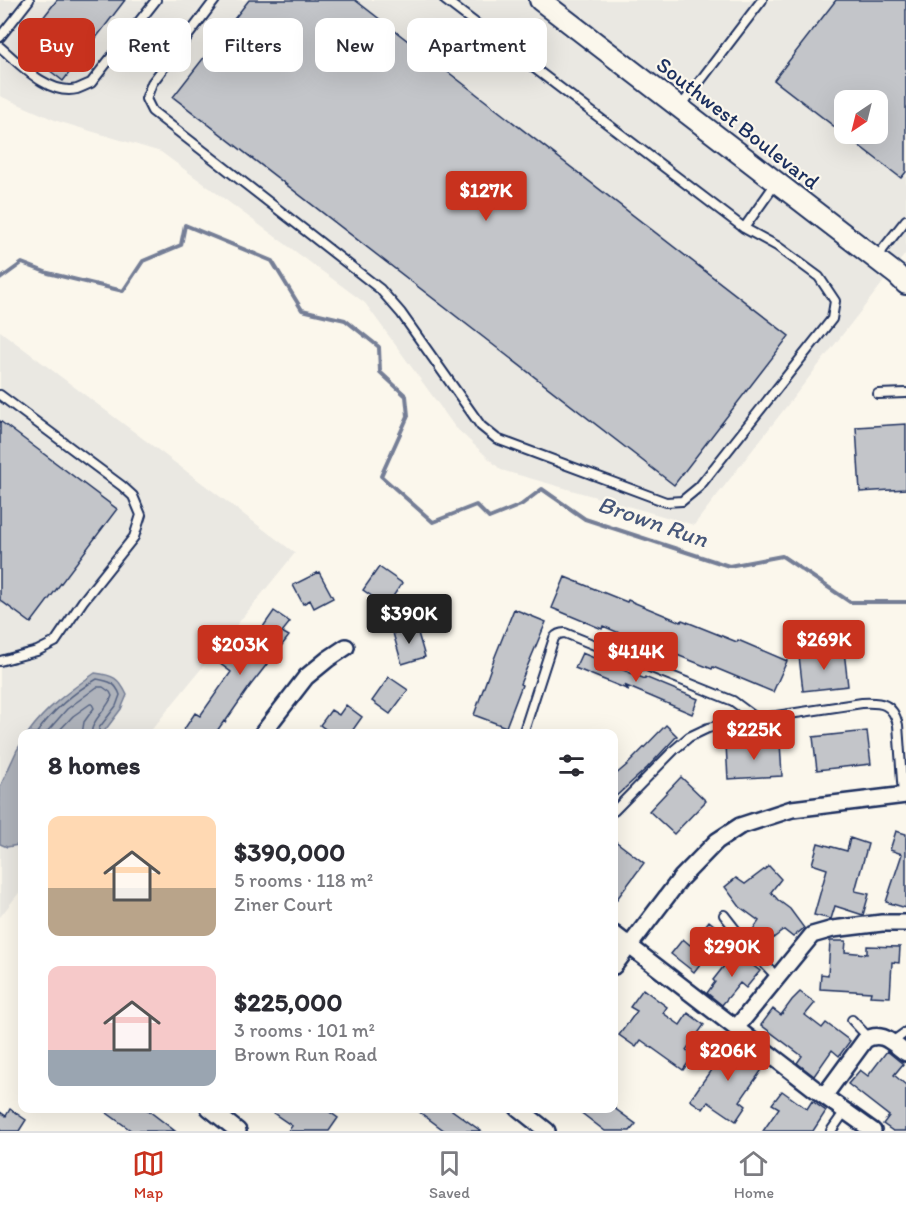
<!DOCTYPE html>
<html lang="en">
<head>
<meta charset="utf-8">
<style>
  :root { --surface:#fff; --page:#f2f2f3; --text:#2b2b33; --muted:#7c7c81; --line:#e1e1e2; --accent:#c8321e }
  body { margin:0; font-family:Itim,sans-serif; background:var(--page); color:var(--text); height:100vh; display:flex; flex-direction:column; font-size:22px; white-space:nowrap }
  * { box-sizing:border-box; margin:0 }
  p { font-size:20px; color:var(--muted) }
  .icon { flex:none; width:33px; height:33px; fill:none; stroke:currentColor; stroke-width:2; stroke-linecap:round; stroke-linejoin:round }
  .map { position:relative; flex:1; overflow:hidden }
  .panel { position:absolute; left:18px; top:729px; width:600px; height:384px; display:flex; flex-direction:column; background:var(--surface); border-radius:12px; box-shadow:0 6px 24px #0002 }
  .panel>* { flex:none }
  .top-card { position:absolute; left:18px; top:18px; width:600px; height:54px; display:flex; gap:12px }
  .needle { width:39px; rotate:215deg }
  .controls { position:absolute; left:834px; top:90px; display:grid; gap:12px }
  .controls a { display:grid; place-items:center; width:54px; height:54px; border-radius:12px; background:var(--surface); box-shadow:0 6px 24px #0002; font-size:30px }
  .price { position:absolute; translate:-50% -51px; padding:0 14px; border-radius:6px; background:var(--accent); color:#fff; font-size:20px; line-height:39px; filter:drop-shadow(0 2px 3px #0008) }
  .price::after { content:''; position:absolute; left:50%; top:36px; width:18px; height:14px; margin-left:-9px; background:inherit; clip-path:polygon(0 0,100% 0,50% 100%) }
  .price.current { background:#222; color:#fff }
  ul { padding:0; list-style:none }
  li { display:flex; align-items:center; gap:18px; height:150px; padding:0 30px }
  li span { display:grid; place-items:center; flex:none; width:168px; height:120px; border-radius:12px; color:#555 }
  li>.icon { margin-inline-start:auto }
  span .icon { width:72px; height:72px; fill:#fffc; stroke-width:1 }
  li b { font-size:26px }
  h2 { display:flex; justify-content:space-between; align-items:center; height:72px; padding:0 30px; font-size:26px }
  .pill { padding:0 21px; border-radius:12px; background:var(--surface); box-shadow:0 6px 24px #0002; font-size:21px; line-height:54px }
  .pill.current { background:var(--accent); color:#fff }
  .dock { display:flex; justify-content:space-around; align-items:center; height:84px; border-top:2px solid var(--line); background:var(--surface); font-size:16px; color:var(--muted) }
  .dock a { display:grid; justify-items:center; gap:3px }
  .dock .current { color:var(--accent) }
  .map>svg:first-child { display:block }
  .built { fill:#eae8e2; fill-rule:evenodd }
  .water { fill:#afb3bb; stroke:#747e96; stroke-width:1.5 }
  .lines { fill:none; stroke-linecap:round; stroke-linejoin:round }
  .shore { stroke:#566483; stroke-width:1.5 }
  .stream { stroke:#747e96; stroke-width:4 }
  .building { fill:#c3c5c9; stroke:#1b2f5e; stroke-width:1.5; fill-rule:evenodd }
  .service-casing { stroke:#1b2f5e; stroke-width:12 }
  .minor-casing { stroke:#1b2f5e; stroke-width:20 }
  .tertiary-casing { stroke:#1b2f5e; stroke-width:24 }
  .service { stroke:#fbf7ec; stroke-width:8 }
  .minor { stroke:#fbf7ec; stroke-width:15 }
  .tertiary { stroke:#fbf7ec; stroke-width:20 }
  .labels { text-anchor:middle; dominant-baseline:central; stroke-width:4.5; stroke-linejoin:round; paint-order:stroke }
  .street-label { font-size:22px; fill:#1b2f5e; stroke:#fbf7ec }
  .water-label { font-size:24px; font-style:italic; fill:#47577a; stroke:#fbf7ec }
</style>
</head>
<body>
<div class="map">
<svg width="906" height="1131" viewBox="0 0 906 1131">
  <rect width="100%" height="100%" fill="#fbf7ec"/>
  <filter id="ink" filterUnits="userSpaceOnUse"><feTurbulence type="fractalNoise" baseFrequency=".0167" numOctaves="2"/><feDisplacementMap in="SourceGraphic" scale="12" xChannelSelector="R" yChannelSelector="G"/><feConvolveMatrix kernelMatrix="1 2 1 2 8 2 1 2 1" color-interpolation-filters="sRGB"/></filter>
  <g filter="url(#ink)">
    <!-- built -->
    <path class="built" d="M0 0H906V253L694 525 501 470 455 427 365 303 161 152 57 121 0 96ZM844 100H878V134H844Z
      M0 331 295 553 149 733 22 734V889L0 917Z"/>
    <!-- water -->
    <path class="water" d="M95 673C113 675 119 678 127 695L121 709 103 733H28C46 708 69 691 95 673Z
      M22 742V839L18 845 7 847 0 844V787L17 750Z"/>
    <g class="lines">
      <!-- shore -->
      <path class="shore" d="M36 734C51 712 74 692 97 679 109 681 116 683 120 695L116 706 99 728V734
        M45 734 67 709 97 687H103L110 692 112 696C107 710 92 719 91 734
        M56 734 73 716 90 704H92L94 708 84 722 82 734"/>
      <!-- stream -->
      <path class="stream" d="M0 279 22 263 48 273 123 291 143 261 181 245 185 225 272 261 302 310 345 320 379 347 380 372 406 396 408 416 381 476 433 522 476 505 489 518 521 505 542 489 585 519 729 566 782 556 850 602H906"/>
    </g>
    <!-- building -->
    <path class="building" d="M57 0H125L63 81 20 47Z
      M249 0H355L789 336 674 485 173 97Z
      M836 0H906V172L901 178 774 80ZM844 100H878V134H844Z
      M0 421 117 509 31 623 0 600Z
      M906 424V489L860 492 856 427Z
      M379 567 402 583 382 613 369 604 373 597 363 590Z
      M319 572 333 598 314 608 310 600 303 604 293 585Z
      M565 577 627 602 628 600 681 622 682 620 737 642 738 640 787 661 773 692 713 667 712 669 657 647 656 649 603 626 602 629 552 608Z
      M514 609 546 622 520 684 522 685 506 727 474 715 494 659Z
      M274 611 290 622 282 632 289 636 250 686 225 722 224 721 215 734H181L195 713 200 716 231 672 219 663 231 646 239 653 245 645 249 647Z
      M416 626 425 657 402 664 393 633Z
      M844 651 848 686 803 691 799 656Z
      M582 653 645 679V677L698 699 692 714 624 685 629 690 575 668Z
      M389 677 408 690 390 714 372 701Z
      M346 705 362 717 350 734H332L320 725 331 710 339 715Z
      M666 725 677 736 647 768 614 798V776L628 764Z
      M867 731 871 764 817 770 813 737Z
      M780 742 782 776 728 779 726 745Z
      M681 777 706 801 674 834 649 811Z
      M896 831 906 834V908L886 902 902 854 890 850Z
      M850 838 868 844 855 891 869 894 863 915 835 906 831 919 814 915 827 869 812 864 818 843 847 851Z
      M614 840 644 863 614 903Z
      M769 866 781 879 771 892 778 900 790 909 804 928 793 937 784 930 759 949 749 935 759 921 740 907 725 887 736 878 745 884Z
      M709 921 724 933 694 972 671 954 683 939 690 945Z
      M830 941H846L845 952 867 954V946L900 947 899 963 892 962 890 997 870 996 871 992 820 989 821 974 828 975Z
      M735 952 760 971 746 988 740 983 722 1005 707 993 715 982 713 980Z
      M643 989 667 1007 663 1013 680 1025 688 1013 704 1025 686 1050 694 1055 683 1070 641 1040 636 1047 619 1035 637 1011 630 1007Z
      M800 992 815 1003 805 1015 822 1028 826 1023 850 1041 839 1056 832 1050 814 1076 797 1063 802 1056 761 1025 773 1009 781 1015 792 1000Z
      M720 1043 747 1062 752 1055 766 1064 740 1101 746 1106 736 1121 708 1102 703 1109 690 1100 718 1060 711 1056Z
      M887 1051 903 1064 894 1075 906 1085V1131H893L883 1124 889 1116 848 1084 860 1070 868 1076Z
      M782 1091 807 1109 812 1101 826 1111 813 1131H763L779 1108 772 1104Z
      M100 1108H145L175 1131H132Z
      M266 1108H324L338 1118 329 1131H288L292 1126Z
      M414 1108H449L481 1131H445Z
      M575 1108H614L636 1124 630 1131H605Z
      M10 1109 26 1120 19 1131H0V1112L6 1116Z"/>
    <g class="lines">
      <defs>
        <path id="service" d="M215 0 152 83 146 99 152 111 380 289 401 313 481 426 497 439 666 502 682 501 699 487 832 319 835 301 819 277 777 246 744 228 445 0
          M0 37 29 0
          M0 47C20 64 49 96 77 89 82 87 86 85 91 83L156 0
          M681 106 762 0
          M744 228 776 183
          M878 259 883 249 906 220
          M878 394 906 393
          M0 395 122 486 133 496 141 515 134 537 83 601 55 642 37 651 0 661
          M523 734 554 638C557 634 560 633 565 633L733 701 756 718H763L862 703C881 702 893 703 898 725L903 795
          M614 811 674 750 689 737 708 728 756 718
          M724 915 752 951 777 977
          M852 1020 869 1038
          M892 1042 906 1032
          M831 1131 845 1111"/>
        <path id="minor" d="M262 734 306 677 328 659 346 647
          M614 934 824 1096 873 1131
          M614 966 681 878 717 841 740 826 792 809 906 795
          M736 1028 812 935 833 929 882 923H906
          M824 1096 865 1040C882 1030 892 1043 906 1053
          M209 1108 238 1131
          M518 1108 547 1131"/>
        <path id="tertiary" d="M540 0 897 275 906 284"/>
      </defs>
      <!-- service casing -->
      <use href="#service" class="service-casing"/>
      <!-- minor casing -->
      <use href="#minor" class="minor-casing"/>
      <!-- tertiary casing -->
      <use href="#tertiary" class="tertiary-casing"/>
      <!-- service -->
      <use href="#service" class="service"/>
      <!-- minor -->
      <use href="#minor" class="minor"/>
      <!-- tertiary -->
      <use href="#tertiary" class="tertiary"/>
    </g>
  </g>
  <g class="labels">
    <!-- street labels -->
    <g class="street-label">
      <text transform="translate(738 123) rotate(38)">Southwest Boulevard</text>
    </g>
    <!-- water labels -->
    <g class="water-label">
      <text transform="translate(653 521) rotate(19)">Brown Run</text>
    </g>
  </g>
</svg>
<div class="controls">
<a><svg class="needle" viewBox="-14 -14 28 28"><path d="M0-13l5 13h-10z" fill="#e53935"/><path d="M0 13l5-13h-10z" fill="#7c7c81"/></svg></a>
</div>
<b class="price" style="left:486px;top:222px">$127K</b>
<b class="price current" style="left:409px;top:645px">$390K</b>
<b class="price" style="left:824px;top:671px">$269K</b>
<b class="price" style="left:240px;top:676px">$203K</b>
<b class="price" style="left:636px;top:683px">$414K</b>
<b class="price" style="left:754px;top:761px">$225K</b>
<b class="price" style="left:732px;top:978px">$290K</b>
<b class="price" style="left:728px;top:1082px">$206K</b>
<div class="top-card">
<a class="pill current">Buy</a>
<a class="pill">Rent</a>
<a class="pill">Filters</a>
<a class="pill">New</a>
<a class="pill">Apartment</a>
</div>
<section class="panel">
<h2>8 homes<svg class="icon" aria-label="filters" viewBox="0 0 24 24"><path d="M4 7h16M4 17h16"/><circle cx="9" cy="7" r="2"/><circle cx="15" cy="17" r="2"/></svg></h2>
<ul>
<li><span style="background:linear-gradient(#ffd9b3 60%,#b9a48a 0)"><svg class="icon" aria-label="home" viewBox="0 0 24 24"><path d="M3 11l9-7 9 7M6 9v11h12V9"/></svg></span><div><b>$390,000</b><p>5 rooms · 118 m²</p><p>Ziner Court</p></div></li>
<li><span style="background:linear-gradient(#f6c9c9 70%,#9aa5b1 0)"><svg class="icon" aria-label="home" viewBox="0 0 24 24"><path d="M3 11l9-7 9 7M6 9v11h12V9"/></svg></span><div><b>$225,000</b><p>3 rooms · 101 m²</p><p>Brown Run Road</p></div></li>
</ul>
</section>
</div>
<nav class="dock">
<a class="current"><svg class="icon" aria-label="map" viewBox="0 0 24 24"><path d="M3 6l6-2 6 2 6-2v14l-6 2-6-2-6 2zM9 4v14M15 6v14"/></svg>Map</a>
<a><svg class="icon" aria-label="saved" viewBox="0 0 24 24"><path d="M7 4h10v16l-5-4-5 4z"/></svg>Saved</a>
<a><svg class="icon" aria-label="home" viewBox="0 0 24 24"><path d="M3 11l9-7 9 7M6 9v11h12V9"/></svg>Home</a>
</nav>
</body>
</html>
